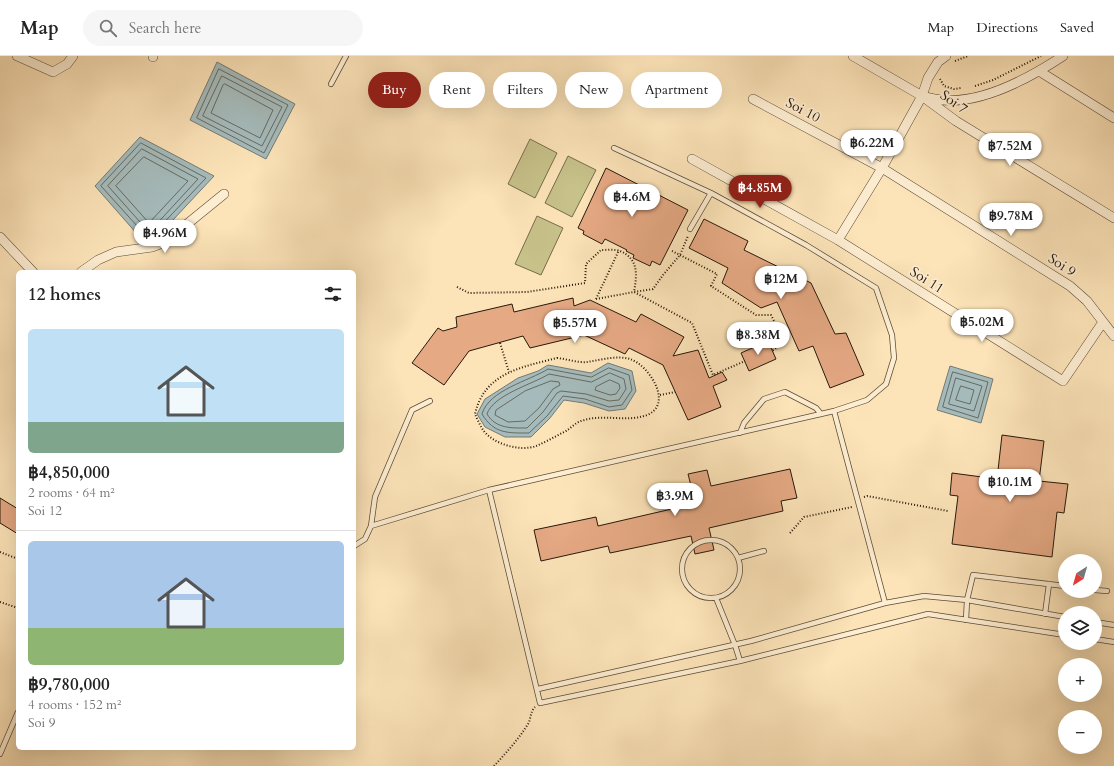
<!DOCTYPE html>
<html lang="en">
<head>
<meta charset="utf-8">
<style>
  :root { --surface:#fff; --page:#f6f6f6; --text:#222; --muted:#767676; --line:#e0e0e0; --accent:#8f2418 }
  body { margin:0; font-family:Cardo,serif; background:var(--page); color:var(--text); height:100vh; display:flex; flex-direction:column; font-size:15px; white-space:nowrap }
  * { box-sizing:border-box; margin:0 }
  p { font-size:13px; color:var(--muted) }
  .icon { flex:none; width:22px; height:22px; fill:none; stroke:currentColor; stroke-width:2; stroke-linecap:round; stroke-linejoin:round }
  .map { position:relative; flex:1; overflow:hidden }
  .side { position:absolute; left:16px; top:214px; width:340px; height:480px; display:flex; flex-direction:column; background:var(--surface); border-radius:6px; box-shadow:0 4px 16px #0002 }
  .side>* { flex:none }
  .guide { position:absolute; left:368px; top:16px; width:380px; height:36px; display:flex; gap:8px }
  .needle { width:26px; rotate:217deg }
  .fabs { position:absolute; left:1058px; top:498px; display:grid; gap:8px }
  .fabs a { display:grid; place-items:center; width:44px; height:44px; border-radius:50%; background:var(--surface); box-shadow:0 4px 16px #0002; font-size:20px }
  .price { position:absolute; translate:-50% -34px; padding:0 9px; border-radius:14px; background:#fff; color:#222; font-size:13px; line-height:26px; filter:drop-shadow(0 1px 2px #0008) }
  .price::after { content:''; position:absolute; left:50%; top:24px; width:12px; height:9px; margin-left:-6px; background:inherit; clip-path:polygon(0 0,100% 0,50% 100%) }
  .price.selected { background:var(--accent); color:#fff }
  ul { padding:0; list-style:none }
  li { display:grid; align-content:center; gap:8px; height:212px; padding:0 12px }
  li+li { border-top:1px solid var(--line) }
  li span { display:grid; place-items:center; height:124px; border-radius:6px; color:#555 }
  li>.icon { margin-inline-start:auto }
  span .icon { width:72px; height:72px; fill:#fffc; stroke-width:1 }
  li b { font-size:17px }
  h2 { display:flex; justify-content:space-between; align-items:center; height:48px; padding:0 12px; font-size:17px }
  .tag { padding:0 14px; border-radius:18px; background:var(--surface); box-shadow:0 4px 16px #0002; font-size:14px; line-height:36px }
  .tag.selected { background:var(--accent); color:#fff }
  header { display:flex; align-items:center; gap:24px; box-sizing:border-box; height:56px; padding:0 20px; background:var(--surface); border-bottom:1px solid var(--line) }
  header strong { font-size:19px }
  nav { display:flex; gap:22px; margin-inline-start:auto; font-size:14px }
  .search { width:280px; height:36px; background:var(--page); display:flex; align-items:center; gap:10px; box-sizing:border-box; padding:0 14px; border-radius:22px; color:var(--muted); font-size:15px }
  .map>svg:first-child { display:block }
  .green { fill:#c7c18a; stroke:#776c4a }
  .water { fill:#a5bbbb; stroke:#737a75 }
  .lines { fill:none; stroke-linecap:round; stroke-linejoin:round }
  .shore { stroke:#666a63; stroke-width:1 }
  .building { fill:#e5a984; stroke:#27180b }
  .service-casing { stroke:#5c4b36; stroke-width:6 }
  .minor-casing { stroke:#5c4b36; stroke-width:10 }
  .path { stroke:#27180b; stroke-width:2; stroke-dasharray:1 2; stroke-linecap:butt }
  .service { stroke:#fdedd1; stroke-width:4.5 }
  .minor { stroke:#fdedd1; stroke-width:9 }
  .labels { text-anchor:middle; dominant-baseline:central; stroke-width:3.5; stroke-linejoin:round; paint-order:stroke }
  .street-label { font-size:14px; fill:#27180b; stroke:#fdedd1 }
</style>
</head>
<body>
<header>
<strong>Map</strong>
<div class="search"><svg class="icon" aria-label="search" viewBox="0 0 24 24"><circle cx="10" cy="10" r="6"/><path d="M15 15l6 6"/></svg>Search here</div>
<nav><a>Map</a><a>Directions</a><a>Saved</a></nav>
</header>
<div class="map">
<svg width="1114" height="710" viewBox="0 0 1114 710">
  <rect width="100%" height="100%" fill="#fce3b8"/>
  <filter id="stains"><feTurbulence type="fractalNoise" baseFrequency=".005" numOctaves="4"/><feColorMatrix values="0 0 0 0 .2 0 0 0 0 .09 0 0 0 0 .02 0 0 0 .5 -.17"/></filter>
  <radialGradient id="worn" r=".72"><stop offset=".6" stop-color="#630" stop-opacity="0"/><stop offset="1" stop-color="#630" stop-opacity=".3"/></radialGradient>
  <!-- green -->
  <path class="green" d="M530 83 557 97 535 142 508 128Z
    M568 100 596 114 572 161 545 147Z
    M537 160 563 172 541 219 515 208Z"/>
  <!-- water -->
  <path class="water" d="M217 6 295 48 266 103 190 64Z
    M140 81 214 120 158 180 145 187 95 130Z
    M608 307 632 315 636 335 625 353 609 355 584 347 564 344 550 362 531 381H505L485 371 477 358 485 343 518 322 538 315 548 309 591 317Z
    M950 310 993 323 981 367 937 354Z"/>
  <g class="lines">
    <!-- shore -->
    <path class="shore" d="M219 13 288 49 264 97 197 62Z
      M222 20 282 51 262 90 203 60Z
      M225 28 273 54 260 82 211 57 223 29Z
      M141 87 206 122 155 176 147 181 101 130Z
      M142 93 198 123 152 173 148 175 108 130Z
      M144 101 188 125 149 167 116 130Z
      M609 312 629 319 632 334 622 349 609 351 585 343 563 340 547 360 529 377C508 377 494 378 482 358 489 334 529 325 548 313L591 321Z
      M953 316 988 326 978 362 943 351Z
      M610 317 624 323 626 333 619 344 609 345 586 338 561 335 557 337 543 356 527 372C512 372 496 373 487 358 493 339 533 328 549 318L591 326Z
      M956 322 982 330 974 355 949 348Z
      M610 324 619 328 620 332 616 338 610 339 595 334 596 331Z
      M551 325 559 326 560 329 553 333 539 352 525 365 508 366 495 359 496 354 525 335Z
      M961 330 974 334 970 348 956 344Z"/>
  </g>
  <!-- building -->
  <path class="building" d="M606 112 688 154 660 209 652 205 650 210 633 202 634 199 626 195 627 194 605 183 602 188 583 178 584 175 578 172Z
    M704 163 748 185 744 194 811 227 835 278 846 277 864 319 830 332 813 290 799 295 777 246 761 252 722 227 728 212 689 192Z
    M573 242 574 250 590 244 636 266 641 258 684 281 673 300 698 294 709 322 722 316 727 324 713 330 721 351 688 364 663 309 629 292 625 298 584 279 530 292 523 280 469 295 444 329 412 307 438 272 443 275 457 271 456 261 512 248 514 256Z
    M768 285 776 303 749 315 741 297Z
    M1002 379 1044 385 1039 425 1068 428 1064 457 1057 456 1052 501 952 488 958 440 950 439 952 417 997 423Z
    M790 413 797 442 781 445 783 455 709 472 714 494 695 498 691 480 610 497 608 490 541 505 534 474 596 461 598 470 676 452 674 442 693 438 688 418 707 414 711 430Z
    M0 442 18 453V478L0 467Z"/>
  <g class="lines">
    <defs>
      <path id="service" d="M331 28 346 0
        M690 173 711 137
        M834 355 885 547
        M740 377 744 367 764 343 785 336 816 352 821 358
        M489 434 540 647 740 605 928 558 1065 579
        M371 470 489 434 834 355 867 344 886 328 894 302 892 279 876 232 806 189 711 137 614 92
        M682 513a29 29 0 1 1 58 0a29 29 0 1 1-58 0Z
        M354 490 365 483 371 470 375 441 412 354 430 345
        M738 502 764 495
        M1095 534 1107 535
        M716 542 735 589 740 605
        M1045 558 1049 528
        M966 564 967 544 973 519 1065 530
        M1095 566 1114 569
        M1095 583 1114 586
        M538 633 751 585 885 547 924 540 967 544 1065 561
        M0 698 18 656"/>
      <path id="minor" d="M17 0 53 16 67 8 73 0
        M153 0V1
        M853 0 922 40 956 65 1114 162
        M1039 15 1114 62
        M925 41C931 42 937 44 943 44 983 48 1031 21 1063 0
        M753 43 882 112 1070 230 1087 245 1114 280
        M692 103 838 184 1063 325 1103 266
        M0 181 33 216
        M838 184 882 112 922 40 928 22 938 6 946 0
        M81 216 98 204 116 196 152 191 165 186 224 138"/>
    </defs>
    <!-- service casing -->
    <use href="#service" class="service-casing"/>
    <!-- minor casing -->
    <use href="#minor" class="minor-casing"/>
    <!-- path -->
    <path class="path" d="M955 5 968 0
      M940 23 944 30 954 33 961 32
      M975 30 993 24 1041 0
      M672 195 717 218 711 230 756 259H771L783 283 779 290 772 295
      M457 231 469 237 527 236 585 227 586 208 601 194C606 194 615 193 620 195 639 203 637 219 634 236L653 233 663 219 680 199 688 180
      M596 243 634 236 692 267 713 319 745 305
      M596 243 619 194
      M500 287 509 316
      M557 302C567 303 578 307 587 306 601 304 616 299 630 303 649 309 674 348 647 359 626 367 603 357 581 365 575 367 571 372 566 375 556 380 546 386 536 390 520 396 493 388 483 374 480 369 477 363 475 358 484 317 522 311 557 302Z
      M660 339 675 336
      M864 441 867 440 948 455
      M790 477 804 461 852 451
      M0 496 18 503
      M0 546 18 552
      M494 710C506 697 518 684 528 668 531 663 530 656 535 651"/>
    <!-- service -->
    <use href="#service" class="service"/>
    <!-- minor -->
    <use href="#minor" class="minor"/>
  </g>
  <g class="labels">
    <!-- street labels -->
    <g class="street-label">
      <text transform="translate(954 46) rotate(35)">Soi 7</text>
      <text transform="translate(803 54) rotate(28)">Soi 10</text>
      <text transform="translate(1062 209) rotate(33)">Soi 9</text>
      <text transform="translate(927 224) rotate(32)">Soi 11</text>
    </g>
  </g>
  <rect width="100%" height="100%" filter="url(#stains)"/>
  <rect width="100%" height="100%" fill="url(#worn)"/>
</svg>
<div class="fabs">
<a><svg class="needle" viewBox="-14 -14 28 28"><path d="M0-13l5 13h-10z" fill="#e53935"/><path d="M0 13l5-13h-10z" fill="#767676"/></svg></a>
<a><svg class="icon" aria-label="layers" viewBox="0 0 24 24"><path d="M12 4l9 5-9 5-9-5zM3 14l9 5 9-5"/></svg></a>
<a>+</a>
<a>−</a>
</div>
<b class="price" style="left:872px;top:108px">฿6.22M</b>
<b class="price" style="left:1010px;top:111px">฿7.52M</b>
<b class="price selected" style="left:760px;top:153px">฿4.85M</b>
<b class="price" style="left:632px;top:162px">฿4.6M</b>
<b class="price" style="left:1011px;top:181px">฿9.78M</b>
<b class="price" style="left:165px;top:198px">฿4.96M</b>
<b class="price" style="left:781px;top:244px">฿12M</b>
<b class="price" style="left:982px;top:287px">฿5.02M</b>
<b class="price" style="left:575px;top:288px">฿5.57M</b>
<b class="price" style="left:758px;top:300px">฿8.38M</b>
<b class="price" style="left:1010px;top:447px">฿10.1M</b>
<b class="price" style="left:675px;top:461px">฿3.9M</b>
<div class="guide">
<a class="tag selected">Buy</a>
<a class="tag">Rent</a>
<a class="tag">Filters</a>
<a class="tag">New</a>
<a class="tag">Apartment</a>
</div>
<section class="side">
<h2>12 homes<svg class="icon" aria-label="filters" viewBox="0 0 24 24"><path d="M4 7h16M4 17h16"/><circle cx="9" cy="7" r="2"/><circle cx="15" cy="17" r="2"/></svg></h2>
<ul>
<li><span style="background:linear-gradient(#bfe0f5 75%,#7fa58c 0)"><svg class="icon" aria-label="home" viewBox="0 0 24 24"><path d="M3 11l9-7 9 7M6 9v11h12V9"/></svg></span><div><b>฿4,850,000</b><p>2 rooms · 64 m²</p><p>Soi 12</p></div></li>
<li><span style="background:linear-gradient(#a9c7e8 70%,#8fb573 0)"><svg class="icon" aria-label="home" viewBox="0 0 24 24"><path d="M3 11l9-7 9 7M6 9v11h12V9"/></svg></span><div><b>฿9,780,000</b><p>4 rooms · 152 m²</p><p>Soi 9</p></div></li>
</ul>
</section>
</div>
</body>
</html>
